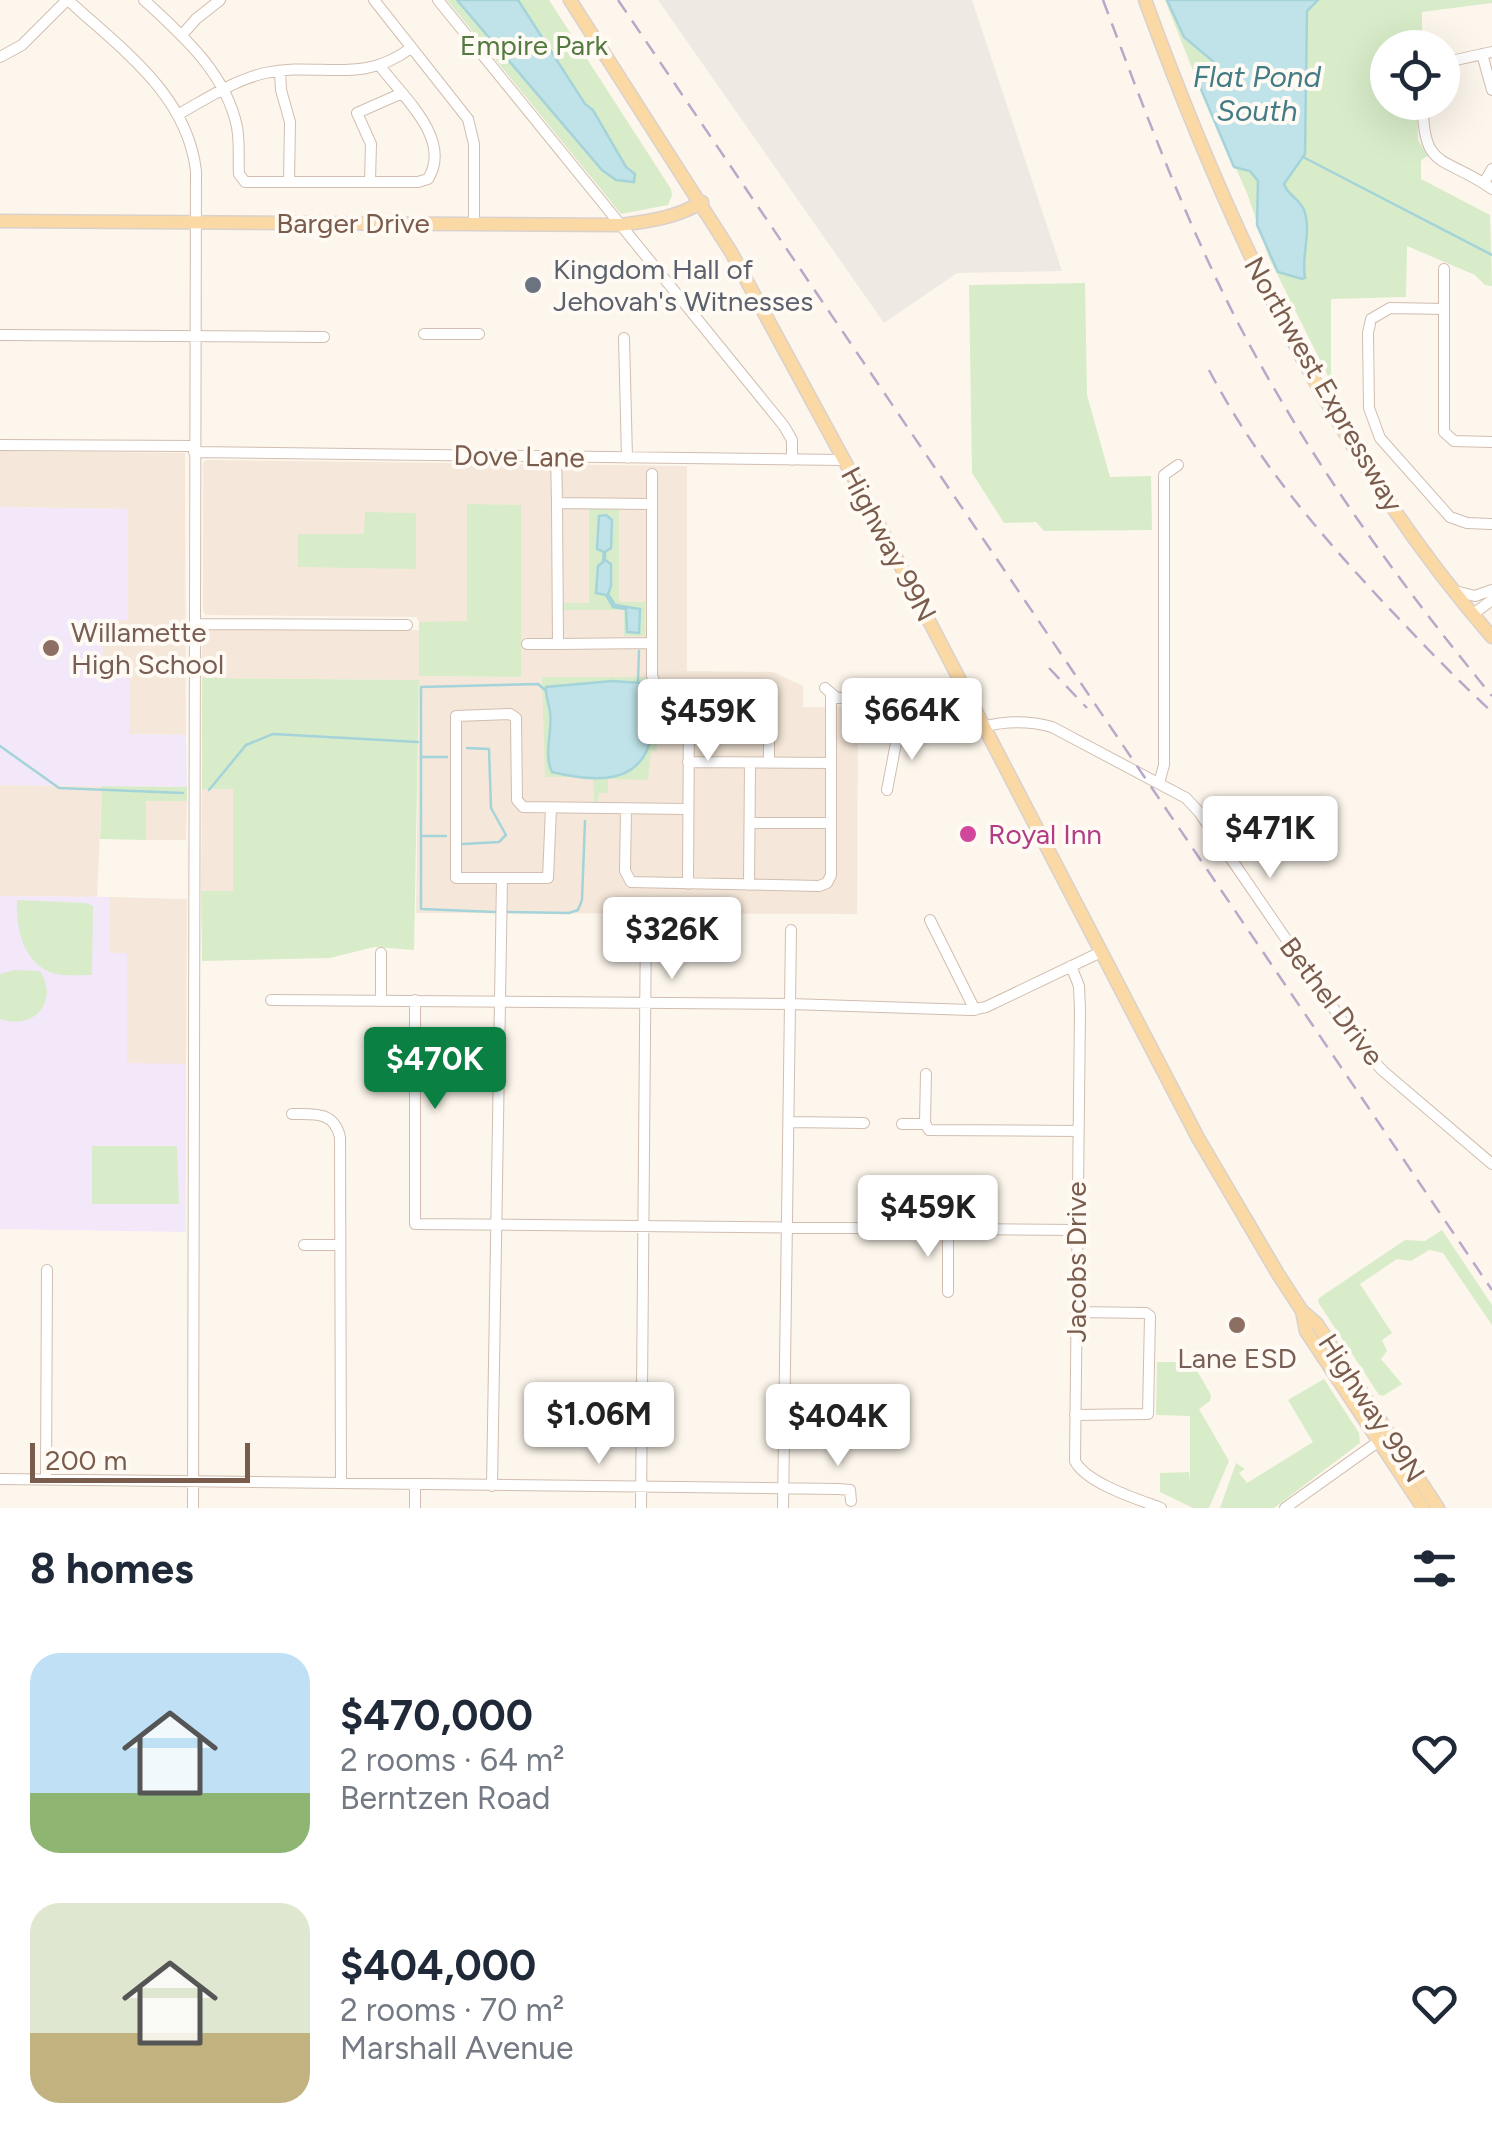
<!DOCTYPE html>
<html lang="en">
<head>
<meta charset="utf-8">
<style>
  :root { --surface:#fff; --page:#f6f6f7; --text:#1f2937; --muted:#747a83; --accent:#0b8043 }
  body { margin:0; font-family:Figtree,sans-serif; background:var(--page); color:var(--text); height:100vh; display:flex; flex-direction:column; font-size:38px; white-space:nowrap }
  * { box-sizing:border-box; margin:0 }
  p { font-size:32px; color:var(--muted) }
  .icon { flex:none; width:55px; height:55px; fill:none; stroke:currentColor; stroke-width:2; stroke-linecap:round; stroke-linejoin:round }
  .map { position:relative; height:1508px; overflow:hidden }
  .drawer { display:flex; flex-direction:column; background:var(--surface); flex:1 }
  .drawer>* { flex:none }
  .fabs { position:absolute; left:1370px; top:30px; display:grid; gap:20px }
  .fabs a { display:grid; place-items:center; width:90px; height:90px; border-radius:50%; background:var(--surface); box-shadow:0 10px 40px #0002; font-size:50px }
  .scale { position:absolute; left:30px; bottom:25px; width:220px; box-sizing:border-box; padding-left:10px; border:5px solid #7a5c4d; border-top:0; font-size:28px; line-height:35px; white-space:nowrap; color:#7a5c4d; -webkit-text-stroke:8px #fffaf3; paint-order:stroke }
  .price { position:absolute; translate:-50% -85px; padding:0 22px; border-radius:10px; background:#fff; color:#222; font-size:32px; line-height:65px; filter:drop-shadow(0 2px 5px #0008) }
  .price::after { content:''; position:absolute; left:50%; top:60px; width:30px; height:22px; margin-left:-15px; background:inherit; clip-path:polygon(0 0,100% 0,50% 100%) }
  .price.current { background:var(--accent); color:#fff }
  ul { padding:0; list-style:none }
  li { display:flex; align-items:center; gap:30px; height:250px; padding:0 30px }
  li span { display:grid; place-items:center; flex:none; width:280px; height:200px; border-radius:30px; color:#555 }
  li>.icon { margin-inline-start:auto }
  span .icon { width:120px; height:120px; fill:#fffc; stroke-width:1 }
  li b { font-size:42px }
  h2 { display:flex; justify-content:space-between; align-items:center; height:120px; padding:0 30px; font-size:42px }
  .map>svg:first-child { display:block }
  .residential { fill:#f5e8da; fill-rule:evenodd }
  .industrial { fill:#efe9e4 }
  .education { fill:#f3e8fa }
  .green { fill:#d8ecc9 }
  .water { fill:#bfe3e8; stroke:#a5d3da; stroke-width:2.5 }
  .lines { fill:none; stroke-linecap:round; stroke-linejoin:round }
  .stream { stroke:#a5d3da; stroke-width:2.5 }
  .minor-casing { stroke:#d1beb0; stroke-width:12 }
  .major-casing { stroke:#dad1cd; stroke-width:15 }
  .minor { stroke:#fff; stroke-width:10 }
  .major { stroke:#fbd9a5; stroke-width:12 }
  .rail { stroke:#b9a8c9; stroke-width:2.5; stroke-dasharray:15 10; stroke-linecap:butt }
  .worship-dot { fill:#6b7280; stroke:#fffaf3; stroke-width:4 }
  .education-dot { fill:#8d6e63; stroke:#fffaf3; stroke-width:4 }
  .hotel-dot { fill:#d1479c; stroke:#fffaf3; stroke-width:4 }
  .labels { text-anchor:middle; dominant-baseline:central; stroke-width:8; stroke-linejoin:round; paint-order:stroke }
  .park-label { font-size:28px; fill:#537a41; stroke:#fffaf3 }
  .street-label { font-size:28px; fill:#7a5c4d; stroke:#fffaf3 }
  .worship-label { font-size:28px; fill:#5b616d; stroke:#fffaf3; text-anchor:start }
  .education-label { font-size:28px; fill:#785e54; stroke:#fffaf3; text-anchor:start }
  .hotel-label { font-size:28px; fill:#b23c85; stroke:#fffaf3; text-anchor:start }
  .water-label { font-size:30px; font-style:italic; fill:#437c86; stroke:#fffaf3 }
</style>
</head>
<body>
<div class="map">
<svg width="1492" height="1508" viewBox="0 0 1492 1508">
  <rect width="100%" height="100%" fill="#fdf6ec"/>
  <!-- residential -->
  <path class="residential" d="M0 451 185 453 186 735 129 734V677L102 676 103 620H127L128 509 0 507Z
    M206 460 687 466V671L773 672 803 686V707H858L857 914 416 913 419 680 202 678V634L208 629 419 630V676L520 677 468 505 467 622H419L416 617 206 615 203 611V463ZM299 534H364L298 567Z
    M0 785 102 786 97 897 0 896Z
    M202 789H233V892L201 891Z
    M146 801H187L186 840H146Z
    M110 897 187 899 186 1064H127V954L110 953Z"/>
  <!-- industrial -->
  <path class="industrial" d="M658 0H972L1062 271 957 273 884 323Z"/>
  <!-- education -->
  <path class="education" d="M0 507 128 509V620H103L102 675 129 676V734L186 735 187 787 0 785Z
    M0 896 110 897V953H127V1063L186 1064V1232L0 1229Z"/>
  <!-- green -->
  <path class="green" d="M447 0H549L671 189 672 195 668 205 621 214Z
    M1165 0H1492V3L1422 12V47L1388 48V102L1417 103 1418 140 1428 156 1421 160V179L1490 215 1492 286 1485 285 1475 275 1407 246 1406 297 1331 299V382L1269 258 1247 193 1203 96Z
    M1085 283 1087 395 1110 477 1151 476 1152 530 1044 531 1036 522 1004 523 972 473 969 285Z
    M467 504 521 505V677L419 676V622L467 621Z
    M589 509H619V602H645V636H624V610H562V603H589Z
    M365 512 416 513V569L298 567V534H364Z
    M542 677H644L657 700 679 716V724H658L657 750 651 751 648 780 608 779V793H599L598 802H594L593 777H545Z
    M202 678 419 680 414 950 374 947 330 958 202 961 201 891H233V789H202Z
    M102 786 187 787V801H146V840L100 839Z
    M17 900 86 903 93 906 92 975C80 975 61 977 50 972 22 960 16 927 17 900Z
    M14 970 40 971C60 1002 33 1031 0 1019V974Z
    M92 1146H177L179 1204H92Z
    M1442 1230 1492 1305V1325L1443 1253 1429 1250 1411 1261 1397 1259 1360 1284 1392 1333 1382 1340 1387 1351 1381 1359 1402 1384 1383 1396 1379 1395 1318 1302 1319 1298 1405 1240 1425 1241Z
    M1157 1362H1192L1211 1395 1210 1401 1199 1409 1229 1461 1209 1508H1193L1160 1492V1473L1189 1472 1190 1481V1416L1156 1415Z
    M1324 1379 1359 1433 1360 1443 1274 1508H1220L1236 1463 1245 1469 1239 1473 1247 1483 1313 1442 1288 1400Z"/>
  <!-- water -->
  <path class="water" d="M457 0H518L585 104 593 110 626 167 635 174 634 182 616 180 602 170Z
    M1167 0H1318L1307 11 1305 154 1284 184C1288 196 1299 198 1304 210 1312 231 1301 255 1305 278L1302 279 1278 272 1257 225 1258 181 1250 171 1234 167 1200 87V75L1212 70 1215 63 1184 37Z
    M606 515 612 520 611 548 605 552V560L611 564V586L608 594 615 605 640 609 639 633 627 632 626 609 613 607 606 595 596 593 598 566 603 562 604 552 597 549 599 516Z
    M612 681 641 683C658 707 656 705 652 733 643 787 594 782 552 772 543 753 553 732 550 712 549 702 545 697 546 687Z"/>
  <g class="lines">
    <!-- stream -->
    <path class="stream" d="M1303 157 1492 255
      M638 681 639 651
      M0 746 59 788 183 793
      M422 757H447
      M209 790 246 745 273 734 418 742
      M422 836H446
      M463 844 499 842 506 835 491 808 489 749 467 748
      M495 912 421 909V687L538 684 545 690
      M503 912 569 913 578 910 582 900 585 821"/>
    <defs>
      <path id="minor" d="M68 0C121 49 187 94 196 171L193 1508
        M144 0C182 35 226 73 237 127 240 143 238 159 239 174L245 182H418L428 179C453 139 402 96 380 66
        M374 0 468 119 474 144V223
        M438 0 784 426 792 440V460
        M182 35 196 19 220 0
        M1482 54 1492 90
        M0 57 22 45 67 0
        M1442 63 1492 52
        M280 71 281 90 290 122 289 181
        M1423 102C1422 172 1445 155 1492 189
        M179 114C206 99 234 80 265 73 319 61 360 86 411 48
        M370 180 371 144 357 113 400 94
        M1484 183 1492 169
        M1444 269V432L1454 441 1492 442
        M1444 309 1390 308 1371 319 1368 333 1369 408 1380 438 1450 517 1467 523 1492 524
        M424 334H479
        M0 335 324 337
        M624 338 627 458
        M0 445 194 446
        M194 452 844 460
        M556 456 557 503
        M652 474V676L658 689 688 715
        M1455 591 1475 596 1492 590
        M1473 614 1492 600
        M195 624 407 625
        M651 643 558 644 557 503 652 504
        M527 644H558
        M825 688 837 698 879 697C897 709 907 727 929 734 949 740 964 733 982 727 1005 721 1030 721 1052 727L1186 798 1199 812 1358 1044 1383 1071 1492 1164
        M688 762 831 763
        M1159 783 1164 765V475L1178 465
        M887 790 896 743 909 724
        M551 808 548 878H456V716L510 714 516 718 517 800 523 807 688 809
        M626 809 625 871 631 882 819 886 827 883 831 875V695
        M750 823H831
        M688 884 689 709 698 703 762 705 769 715V763
        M749 885 750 763
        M930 920 975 1010
        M1071 966 1079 986 1080 1010 1075 1461C1086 1483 1137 1499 1161 1508
        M381 999V953
        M271 1000 791 1004 971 1010 986 1007 1101 952
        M415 1000V1224L1077 1230
        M926 1074 925 1123 929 1130 1078 1131
        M292 1114C314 1114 334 1111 340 1137L341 1483
        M789 1122 864 1123
        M902 1124H925
        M948 1229V1292
        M304 1245H340
        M1075 1415 1148 1414 1150 1316 1146 1313 1076 1312
        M0 1479 839 1489 850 1490 851 1501
        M46 1480 47 1270
        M492 1486 502 879
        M415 1508V1484
        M641 1508 646 916
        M783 1508 791 930
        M1285 1508 1382 1439"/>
      <path id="major" d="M570 0 731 252 875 517 1198 1138 1278 1274 1302 1311 1317 1324 1438 1508
        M1145 0C1228 227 1332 453 1492 637
        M0 221 620 225C649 221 676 218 702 202
        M1302 1311 1306 1331 1423 1508"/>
    </defs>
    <!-- minor casing -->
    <use href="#minor" class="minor-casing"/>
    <!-- major casing -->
    <use href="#major" class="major-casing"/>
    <!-- minor -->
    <use href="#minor" class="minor"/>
    <!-- major -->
    <use href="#major" class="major"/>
    <!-- rail -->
    <path class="rail" d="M618 0 1492 1290
      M1103 0C1144 109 1184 217 1237 321 1307 456 1396 579 1492 696
      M1209 370C1255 458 1317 531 1384 603 1419 640 1454 677 1492 712
      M1049 668 1087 708"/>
  </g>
  <!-- markers -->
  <circle class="worship-dot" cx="533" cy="285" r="10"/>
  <g class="education-dot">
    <circle cx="51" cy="648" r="10"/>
    <circle cx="1237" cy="1325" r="10"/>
  </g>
  <circle class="hotel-dot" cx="968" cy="834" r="10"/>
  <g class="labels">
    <!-- park labels -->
    <g class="park-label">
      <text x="534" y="45">Empire Park</text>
    </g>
    <!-- street labels -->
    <g class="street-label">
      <text x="353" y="223">Barger Drive</text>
      <text transform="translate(1324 384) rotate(60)">Northwest Expressway</text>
      <text transform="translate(519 456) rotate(1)">Dove Lane</text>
      <text transform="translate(889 544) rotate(62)">Highway 99N</text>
      <text transform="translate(1332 1001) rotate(53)">Bethel Drive</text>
      <text transform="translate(1076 1262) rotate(-90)">Jacobs Drive</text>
      <text transform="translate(1372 1408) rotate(57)">Highway 99N</text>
    </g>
    <!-- worship labels -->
    <g class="worship-label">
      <text x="553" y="269">Kingdom Hall of<tspan x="553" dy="32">Jehovah's Witnesses</tspan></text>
    </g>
    <!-- education labels -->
    <g class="education-label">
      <text x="71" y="632">Willamette<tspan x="71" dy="32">High School</tspan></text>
      <text x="1237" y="1358" text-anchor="middle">Lane ESD</text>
    </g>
    <!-- hotel labels -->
    <g class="hotel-label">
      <text x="988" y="834">Royal Inn</text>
    </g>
    <!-- water labels -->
    <g class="water-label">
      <text x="1257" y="76">Flat Pond<tspan x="1257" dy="34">South</tspan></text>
    </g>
  </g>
</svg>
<div class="fabs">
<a><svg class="icon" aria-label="locate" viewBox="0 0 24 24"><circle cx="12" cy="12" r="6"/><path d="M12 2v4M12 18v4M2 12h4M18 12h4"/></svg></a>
</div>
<div class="scale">200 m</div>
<b class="price" style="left:912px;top:763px">$664K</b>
<b class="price" style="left:708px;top:764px">$459K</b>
<b class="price" style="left:1270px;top:881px">$471K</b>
<b class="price" style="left:672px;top:982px">$326K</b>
<b class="price current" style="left:435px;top:1112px">$470K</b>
<b class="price" style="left:928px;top:1260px">$459K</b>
<b class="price" style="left:599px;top:1467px">$1.06M</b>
<b class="price" style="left:838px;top:1469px">$404K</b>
</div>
<section class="drawer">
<h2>8 homes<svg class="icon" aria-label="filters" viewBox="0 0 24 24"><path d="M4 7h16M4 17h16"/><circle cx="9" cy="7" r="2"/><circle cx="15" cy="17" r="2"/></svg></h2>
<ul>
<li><span style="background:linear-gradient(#bfe0f5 70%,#8fb573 0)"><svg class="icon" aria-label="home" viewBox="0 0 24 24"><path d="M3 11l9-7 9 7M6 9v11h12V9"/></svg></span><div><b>$470,000</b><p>2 rooms · 64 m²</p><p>Berntzen Road</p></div><svg class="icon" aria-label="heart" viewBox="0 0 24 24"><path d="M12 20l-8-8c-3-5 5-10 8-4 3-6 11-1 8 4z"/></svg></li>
<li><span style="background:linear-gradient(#dfe7d0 65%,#c2b280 0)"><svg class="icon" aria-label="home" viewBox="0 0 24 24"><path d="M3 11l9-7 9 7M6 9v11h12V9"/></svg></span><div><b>$404,000</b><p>2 rooms · 70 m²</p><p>Marshall Avenue</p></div><svg class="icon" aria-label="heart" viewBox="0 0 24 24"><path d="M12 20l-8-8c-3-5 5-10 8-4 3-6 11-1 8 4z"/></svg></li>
</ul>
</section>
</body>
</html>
